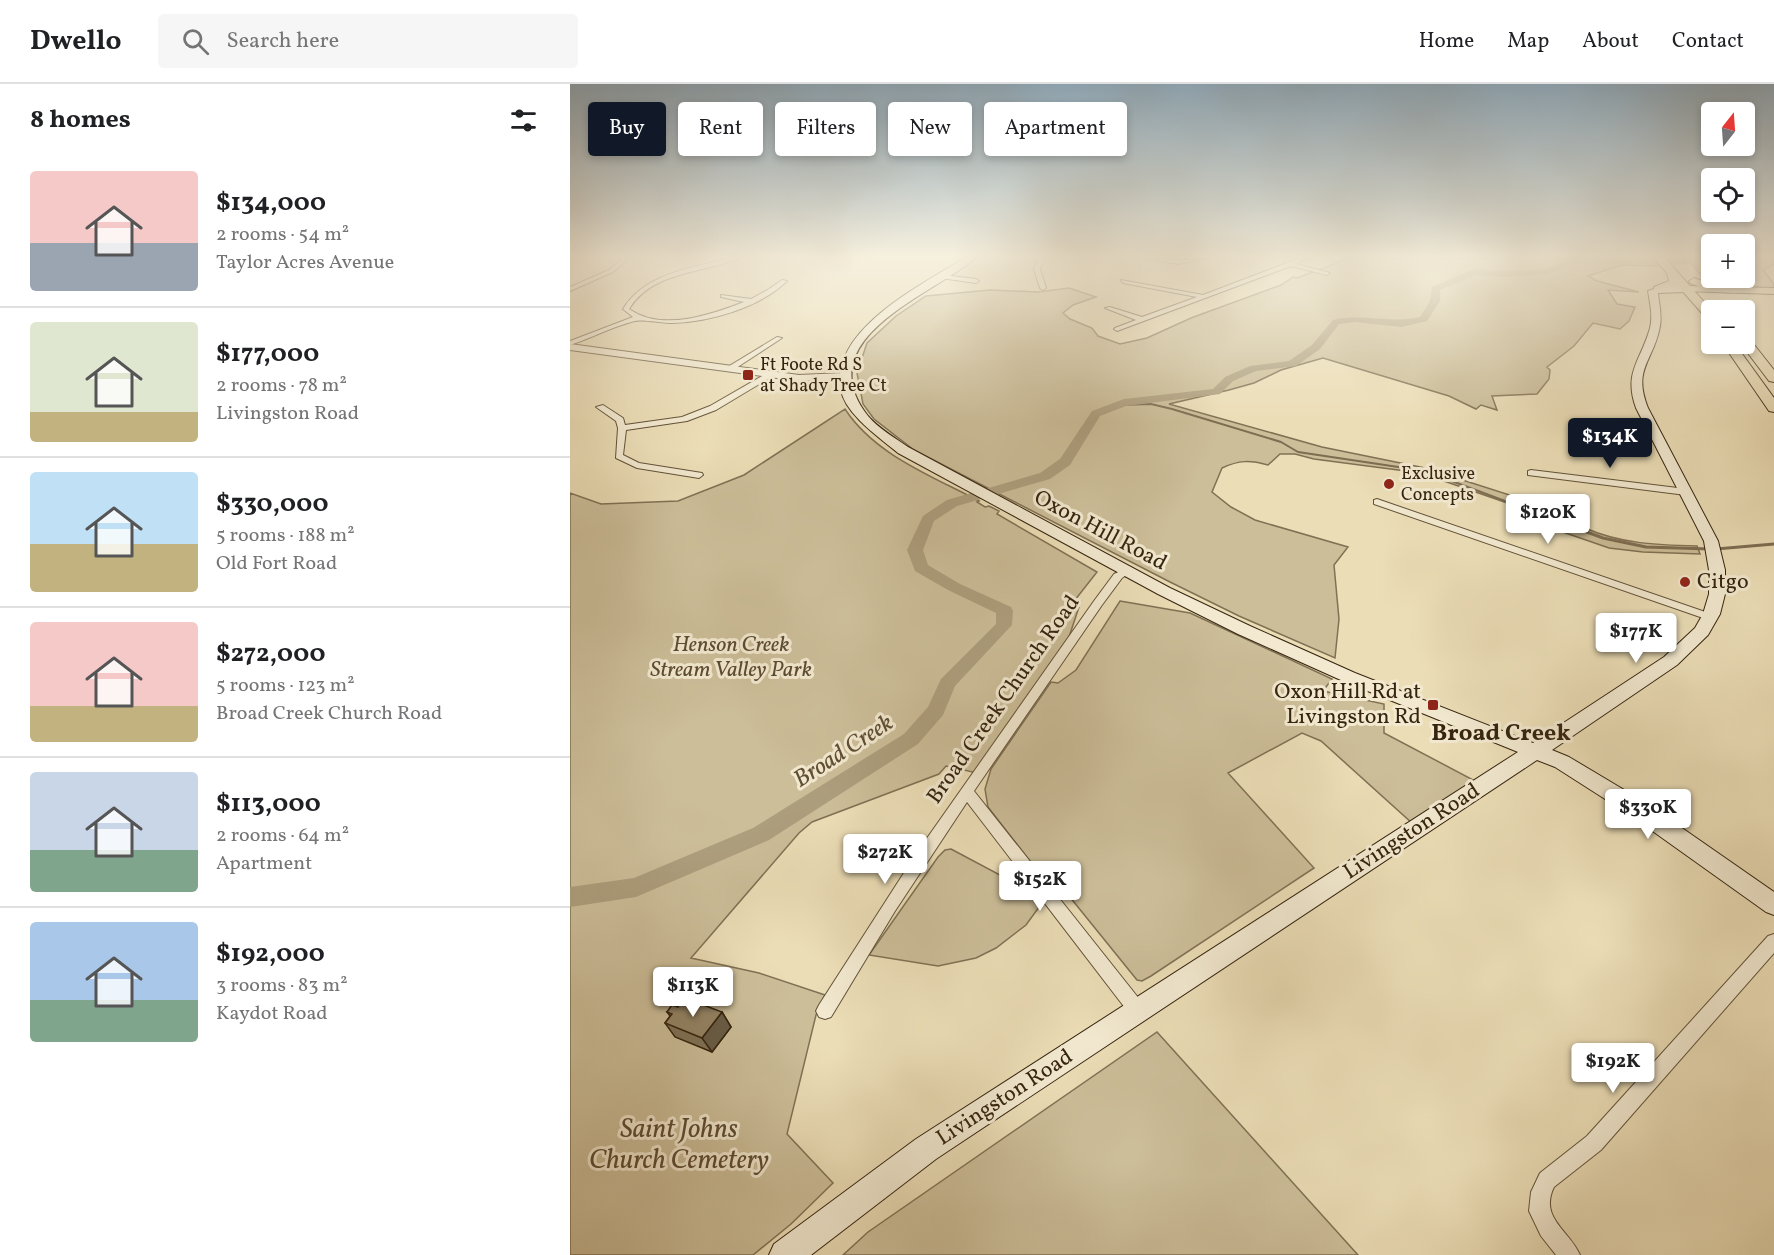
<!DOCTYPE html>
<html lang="en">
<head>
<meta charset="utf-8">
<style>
  :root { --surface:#fff; --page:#f6f6f6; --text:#202124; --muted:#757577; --line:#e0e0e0; --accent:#111827 }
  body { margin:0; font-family:Vollkorn,serif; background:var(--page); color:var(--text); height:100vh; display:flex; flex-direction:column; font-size:22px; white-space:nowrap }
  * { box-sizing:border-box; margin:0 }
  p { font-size:20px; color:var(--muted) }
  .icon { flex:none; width:33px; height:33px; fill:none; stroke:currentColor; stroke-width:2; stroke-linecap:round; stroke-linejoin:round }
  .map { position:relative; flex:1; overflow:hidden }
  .sheet { display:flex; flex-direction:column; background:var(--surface); width:570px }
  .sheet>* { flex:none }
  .hud { position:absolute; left:18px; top:18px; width:570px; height:54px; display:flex; gap:12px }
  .needle { width:39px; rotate:17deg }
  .fabs { position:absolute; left:1131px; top:18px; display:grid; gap:12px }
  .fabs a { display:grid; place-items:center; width:54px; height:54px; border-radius:6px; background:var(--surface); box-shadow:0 3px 9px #0003; font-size:30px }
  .price { position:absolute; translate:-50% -51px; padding:0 14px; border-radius:6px; background:#fff; color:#222; font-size:20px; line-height:39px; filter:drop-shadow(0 2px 3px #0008) }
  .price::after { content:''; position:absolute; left:50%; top:36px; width:18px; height:14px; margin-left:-9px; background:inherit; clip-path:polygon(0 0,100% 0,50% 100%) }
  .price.on { background:var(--accent); color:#fff }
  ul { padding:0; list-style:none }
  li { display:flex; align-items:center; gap:18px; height:150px; padding:0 30px }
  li+li { border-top:2px solid var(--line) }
  li span { display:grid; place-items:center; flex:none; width:168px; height:120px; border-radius:6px; color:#555 }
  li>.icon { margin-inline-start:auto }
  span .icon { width:72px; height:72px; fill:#fffc; stroke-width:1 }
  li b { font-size:26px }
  h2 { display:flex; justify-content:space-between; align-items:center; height:72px; padding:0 30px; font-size:26px }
  .chip { padding:0 21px; border-radius:6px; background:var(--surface); box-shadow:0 3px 9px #0003; font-size:21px; line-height:54px }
  .chip.on { background:var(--accent); color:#fff }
  header { display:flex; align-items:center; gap:36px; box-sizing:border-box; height:84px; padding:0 30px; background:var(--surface); border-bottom:2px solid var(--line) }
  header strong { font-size:28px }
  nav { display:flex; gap:33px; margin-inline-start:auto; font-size:21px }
  .search { width:420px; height:54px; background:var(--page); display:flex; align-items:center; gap:15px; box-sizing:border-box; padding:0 21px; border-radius:6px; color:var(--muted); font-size:22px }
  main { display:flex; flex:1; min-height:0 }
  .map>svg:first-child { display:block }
  .green { fill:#ccbe99; stroke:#807154; stroke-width:1.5 }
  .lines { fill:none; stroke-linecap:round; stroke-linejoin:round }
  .stream-far1 { stroke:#7d6d51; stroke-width:2 }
  .stream { stroke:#7d6d51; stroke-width:3 }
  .river { fill:#ad9e7d; fill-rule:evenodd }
  .minor-casing { stroke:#625238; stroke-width:2 }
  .tertiary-casing { stroke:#625238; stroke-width:2 }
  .secondary-casing { stroke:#35240e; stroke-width:2 }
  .primary-casing { stroke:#35240e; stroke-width:2 }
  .trunk-casing { stroke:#35240e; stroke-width:2 }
  .minor { fill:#f2e9d0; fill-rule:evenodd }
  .tertiary { fill:#f2e9d0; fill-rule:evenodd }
  .secondary { fill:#f2e9d0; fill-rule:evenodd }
  .primary { fill:#ebddb6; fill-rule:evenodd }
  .trunk { fill:#ebddb6; fill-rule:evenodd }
  .wall { fill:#7f7257; stroke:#35240e; stroke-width:1.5 }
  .shaded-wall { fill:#685c47; stroke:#35240e; stroke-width:1.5 }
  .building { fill:#948465; stroke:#35240e; stroke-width:1.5 }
  .poi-dot { fill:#8f2418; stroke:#f2e9d0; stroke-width:2 }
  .labels { text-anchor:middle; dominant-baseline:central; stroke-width:6; stroke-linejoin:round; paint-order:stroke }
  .far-poi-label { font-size:18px; fill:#35240e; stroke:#f2e9d0; text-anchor:start }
  .street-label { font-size:22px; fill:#35240e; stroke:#f2e9d0 }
  .poi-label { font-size:22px; fill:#35240e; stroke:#f2e9d0; text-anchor:start }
  .park-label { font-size:22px; font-style:italic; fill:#5b4a31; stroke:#f2e9d0 }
  .neighbourhood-label { font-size:24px; font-weight:bold; fill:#35240e; stroke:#f2e9d0 }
  .water-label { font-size:24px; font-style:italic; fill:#5f4f35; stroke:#f2e9d0 }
  .near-park-label { font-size:27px; font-style:italic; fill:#5b4a31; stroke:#f2e9d0 }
</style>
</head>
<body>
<header>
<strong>Dwello</strong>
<div class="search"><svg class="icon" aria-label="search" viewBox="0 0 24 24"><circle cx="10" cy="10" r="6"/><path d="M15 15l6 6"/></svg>Search here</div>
<nav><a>Home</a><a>Map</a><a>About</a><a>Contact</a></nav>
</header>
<main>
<section class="sheet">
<h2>8 homes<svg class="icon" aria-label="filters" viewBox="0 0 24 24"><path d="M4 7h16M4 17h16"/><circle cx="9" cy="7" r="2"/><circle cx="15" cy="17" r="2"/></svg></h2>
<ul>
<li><span style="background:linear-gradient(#f6c9c9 60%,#9aa5b1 0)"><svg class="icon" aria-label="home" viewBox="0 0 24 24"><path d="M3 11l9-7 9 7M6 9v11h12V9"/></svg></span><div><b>$134,000</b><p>2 rooms · 54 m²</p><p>Taylor Acres Avenue</p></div></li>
<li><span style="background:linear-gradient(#dfe7d0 75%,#c2b280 0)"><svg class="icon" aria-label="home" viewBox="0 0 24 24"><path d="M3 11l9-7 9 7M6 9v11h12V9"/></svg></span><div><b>$177,000</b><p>2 rooms · 78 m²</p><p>Livingston Road</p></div></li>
<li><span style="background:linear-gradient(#bfe0f5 60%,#c2b280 0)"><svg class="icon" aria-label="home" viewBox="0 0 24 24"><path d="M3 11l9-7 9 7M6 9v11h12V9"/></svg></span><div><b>$330,000</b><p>5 rooms · 188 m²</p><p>Old Fort Road</p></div></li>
<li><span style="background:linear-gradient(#f6c9c9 70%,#c2b280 0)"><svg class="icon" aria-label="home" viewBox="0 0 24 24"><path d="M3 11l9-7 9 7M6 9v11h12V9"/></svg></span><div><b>$272,000</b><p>5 rooms · 123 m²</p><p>Broad Creek Church Road</p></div></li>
<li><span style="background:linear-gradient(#c9d6e8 65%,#7fa58c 0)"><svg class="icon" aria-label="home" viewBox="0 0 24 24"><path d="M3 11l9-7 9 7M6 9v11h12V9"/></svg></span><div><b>$113,000</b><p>2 rooms · 64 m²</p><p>Apartment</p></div></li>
<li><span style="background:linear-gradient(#a9c7e8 65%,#7fa58c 0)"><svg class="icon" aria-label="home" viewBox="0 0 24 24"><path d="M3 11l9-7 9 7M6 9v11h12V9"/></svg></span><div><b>$192,000</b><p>3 rooms · 83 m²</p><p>Kaydot Road</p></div></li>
</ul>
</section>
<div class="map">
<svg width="1204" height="1171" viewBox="0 0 1204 1171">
  <rect width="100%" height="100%" fill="#ebddb6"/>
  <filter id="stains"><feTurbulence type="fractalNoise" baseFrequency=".00333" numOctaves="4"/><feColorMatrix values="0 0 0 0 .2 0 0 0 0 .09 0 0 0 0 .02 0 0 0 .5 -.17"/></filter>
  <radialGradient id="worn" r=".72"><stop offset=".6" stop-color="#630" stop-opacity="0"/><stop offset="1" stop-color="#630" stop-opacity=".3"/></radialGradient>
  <!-- green -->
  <path class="green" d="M780 174H1070L1082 175 1087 182 1052 181 1018 192 1027 197 1069 208 1038 206 1047 220 1065 223 1059 237 1050 245 1023 239 1004 262 977 283 980 286 979 295 967 310 922 312 927 326 911 321 906 325 879 312 753 274 711 286 684 299 659 306 599 320 752 363 855 384 1018 436 1015 444C1051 460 1088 461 1127 462L1130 470 1073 468 1039 464 987 446 943 421 851 389 744 375 725 370H710L698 381C680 376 669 376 652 384L642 408 661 423 685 436 778 463 764 481 769 535 765 574 669 532 600 498 344 366 304 335 293 320 287 289 297 259 326 232 356 212 420 206 468 208 499 204 526 213 503 221 493 229 500 235 522 244 528 252 550 260 577 254 621 234 711 201 723 193 727 194Z
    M1117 174H1141L1142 194H1174L1175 174H1204V180L1193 186 1204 200V204L1147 202 1136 197Z
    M275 325C305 371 362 392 409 417L407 418 415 423 419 422 429 427 427 430 527 488 505 516 511 517 499 553 407 689 376 682 369 690 242 738 229 749 121 874 189 889 255 911 246 931 217 1050 263 1099 221 1140 183 1171H0V409L31 420 108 417 174 391Z
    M550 517 620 529 762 595 753 607 814 620V649L907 698 842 739 751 657 732 649 658 689 744 784 581 892 572 897 567 896 478 786 470 790 418 723 415 705 421 685 481 598 488 599 506 586Z
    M381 765 475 815 456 841 426 864 406 874 368 882 299 871 368 773 375 766Z
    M587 948 788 1171H273L298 1148Z"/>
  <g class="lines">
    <!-- stream-far1 -->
    <path class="stream-far1" d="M549 321 581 320 602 325 711 358 728 368 855 387 959 426"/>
    <!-- stream -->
    <path class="stream" d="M955 425 1033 454 1076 463 1140 465
      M1146 465 1204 460"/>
    <!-- river -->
    <path class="river" d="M1012 174H1128L1114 181 1020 179 998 181 978 190 937 193 905 191 870 206V217L857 237 832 243 785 238 769 240 750 265 726 282 686 287 663 297 650 310 556 322 530 332 500 381 480 395 387 422 364 437 353 466 358 481 390 500 441 523 443 527 442 541 385 602 373 631 348 660 199 756 66 813 0 823V803L64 794 183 744 334 650 358 623 371 595 426 540V529L378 506 345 487 337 466 353 432 377 416 470 389 490 375 522 327 554 315 643 305 655 293 680 282 719 277 742 261 763 236C792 229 821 240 850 233L860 217 862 203 904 185 937 187 976 185 993 177Z"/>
    <defs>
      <path id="minor" d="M53 174H59L43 188 0 207V203L39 186Z
        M160 174H170C134 189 82 187 59 225 92 248 140 231 174 218L151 213V211L181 215 199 205 212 196 217 197C189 224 139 238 102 239 92 239 71 235 65 237 43 242 22 254 0 261V257L63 233 53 225C75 189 122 184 160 174Z
        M468 174H474L470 185 476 204 473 206 470 204 464 185Z
        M577 174 608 176 639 174 608 180Z
        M730 174H738L726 180 760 189 757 191 721 182 547 247 544 245 545 244 566 236 535 224 540 223 572 233 627 213 553 199 551 196 633 211Z
        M373 191 406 195 409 197 406 199 371 194Z
        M207 253 212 254 163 286 156 284Z
        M199 288 206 290 146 326 117 337 56 346 53 371 69 379 132 389 133 391 129 394 67 384 46 374 48 344 46 337 26 323 33 321 53 334 55 341 112 333 140 322Z
        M961 386 1116 405 1121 408 1116 411 958 391V387Z
        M807 415 1144 531 1146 533 1144 535H1136L804 420V416Z
        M557 484 562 487 552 494 532 521 404 707 574 921 577 927 574 933 568 935 562 933 397 718 325 827 261 933 255 935 249 933 246 927 249 921 348 767 524 517 544 490Z
        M1204 850V869L1031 1066 984 1103C969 1134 999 1146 1010 1171H986L971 1152 959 1127 961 1108 970 1089 1017 1052 1198 852Z"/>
      <path id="tertiary" d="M0 260 229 291 274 289 279 292 274 295 229 297 0 266Z"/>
      <path id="secondary" d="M395 174H406C360 212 237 255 298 332 308 344 325 354 338 363L600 504 680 542 785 589 963 659 1094 573 1125 544 1133 530 1139 510V486L1134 457 1066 324C1053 288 1071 277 1080 244 1083 232 1080 219 1078 207L1096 201 1119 203V207L1116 208 1088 209C1089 220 1092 231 1090 242 1084 277 1062 284 1078 324L1148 457 1155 486V510L1150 530 1138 551 1107 581 982 666 999 673 1076 719 1204 808V831L1196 828 1060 731 985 683 967 676 366 1075 241 1171H199L204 1160 346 1055 948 668 773 597 668 550 588 510 328 369C310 354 275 330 271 306 259 246 353 200 395 174Z"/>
      <path id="primary" d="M1116 202 1204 204V210L1113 207 1111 205Z"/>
      <path id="trunk" d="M1084 174H1095L1142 227V237L1138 236 1108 202 1084 207V203L1099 197 1097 189Z
        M1124 194 1139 199 1169 203 1174 206C1164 213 1132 204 1120 199L1119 197Z
        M1174 253H1178L1204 286V298L1199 297 1171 260H1174Z
        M1153 260H1165L1204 314V328L1199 327Z"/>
    </defs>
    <!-- minor casing -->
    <use href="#minor" class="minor-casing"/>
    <!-- tertiary casing -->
    <use href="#tertiary" class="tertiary-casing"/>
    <!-- secondary casing -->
    <use href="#secondary" class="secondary-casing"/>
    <!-- primary casing -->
    <use href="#primary" class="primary-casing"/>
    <!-- trunk casing -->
    <use href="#trunk" class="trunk-casing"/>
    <!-- minor -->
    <use href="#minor" class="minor"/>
    <!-- tertiary -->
    <use href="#tertiary" class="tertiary"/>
    <!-- secondary -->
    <use href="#secondary" class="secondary"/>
    <!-- primary -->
    <use href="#primary" class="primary"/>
    <!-- trunk -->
    <use href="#trunk" class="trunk"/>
  </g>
  <!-- wall -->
  <path class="wall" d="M97 928H152L161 943 142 968 105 953 95 939 100 932Z"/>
  <!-- shaded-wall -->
  <path class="shaded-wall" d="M152 928 161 943 142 968 132 954Z"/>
  <!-- building -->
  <path class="building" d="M115 914 152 928 132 954 95 939 102 930 97 928 102 921 108 923Z"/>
  <!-- sky -->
  <linearGradient id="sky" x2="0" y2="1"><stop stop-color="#90abbd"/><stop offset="0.51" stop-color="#f6f0de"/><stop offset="1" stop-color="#f6f0de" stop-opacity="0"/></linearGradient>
  <rect width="1204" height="338" fill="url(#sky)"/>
  <!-- markers -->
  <g class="poi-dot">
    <rect x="172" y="285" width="12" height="12" rx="3"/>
    <circle cx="819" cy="400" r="6"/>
    <circle cx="1115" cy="498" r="6"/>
    <rect x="857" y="615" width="12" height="12" rx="3"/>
  </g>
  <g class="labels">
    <!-- far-poi labels -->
    <g class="far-poi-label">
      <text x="190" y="281">Ft Foote Rd S<tspan x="190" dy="21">at Shady Tree Ct</tspan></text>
      <text x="831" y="390">Exclusive<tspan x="831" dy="21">Concepts</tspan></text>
    </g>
    <!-- street labels -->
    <g class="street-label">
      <text transform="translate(530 447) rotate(28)">Oxon Hill Road</text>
      <text transform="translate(434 616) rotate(-55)">Broad Creek Church Road</text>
      <text transform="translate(842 748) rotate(-33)">Livingston Road</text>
      <text transform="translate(435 1014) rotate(-33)">Livingston Road</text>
    </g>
    <!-- poi labels -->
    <g class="poi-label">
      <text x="1127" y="498">Citgo</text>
      <text x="851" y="608" text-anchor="end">Oxon Hill Rd at<tspan x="851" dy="25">Livingston Rd</tspan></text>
    </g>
    <!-- park labels -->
    <g class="park-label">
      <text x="161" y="561">Henson Creek<tspan x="161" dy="25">Stream Valley Park</tspan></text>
    </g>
    <!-- neighbourhood labels -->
    <g class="neighbourhood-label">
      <text x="931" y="650">Broad Creek</text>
    </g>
    <!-- water labels -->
    <g class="water-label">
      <text transform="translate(274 668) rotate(-33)">Broad Creek</text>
    </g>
    <!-- near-park labels -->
    <g class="near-park-label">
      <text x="109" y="1046">Saint Johns<tspan x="109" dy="31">Church Cemetery</tspan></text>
    </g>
  </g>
  <rect width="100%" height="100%" filter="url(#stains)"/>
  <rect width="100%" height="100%" fill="url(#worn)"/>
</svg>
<div class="fabs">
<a><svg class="needle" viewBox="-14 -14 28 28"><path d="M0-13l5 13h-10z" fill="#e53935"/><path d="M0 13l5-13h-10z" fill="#757577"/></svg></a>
<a><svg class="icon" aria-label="locate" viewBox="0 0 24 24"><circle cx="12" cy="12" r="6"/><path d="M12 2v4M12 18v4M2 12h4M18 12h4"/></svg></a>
<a>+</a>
<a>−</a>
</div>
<b class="price on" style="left:1040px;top:385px">$134K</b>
<b class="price" style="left:978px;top:461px">$120K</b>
<b class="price" style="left:1066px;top:580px">$177K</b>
<b class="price" style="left:1078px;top:756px">$330K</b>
<b class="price" style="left:315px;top:801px">$272K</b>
<b class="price" style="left:470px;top:828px">$152K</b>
<b class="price" style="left:123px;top:934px">$113K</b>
<b class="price" style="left:1043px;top:1010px">$192K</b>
<div class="hud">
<a class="chip on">Buy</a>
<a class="chip">Rent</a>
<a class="chip">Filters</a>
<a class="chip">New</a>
<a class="chip">Apartment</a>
</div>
</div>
</main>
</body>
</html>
